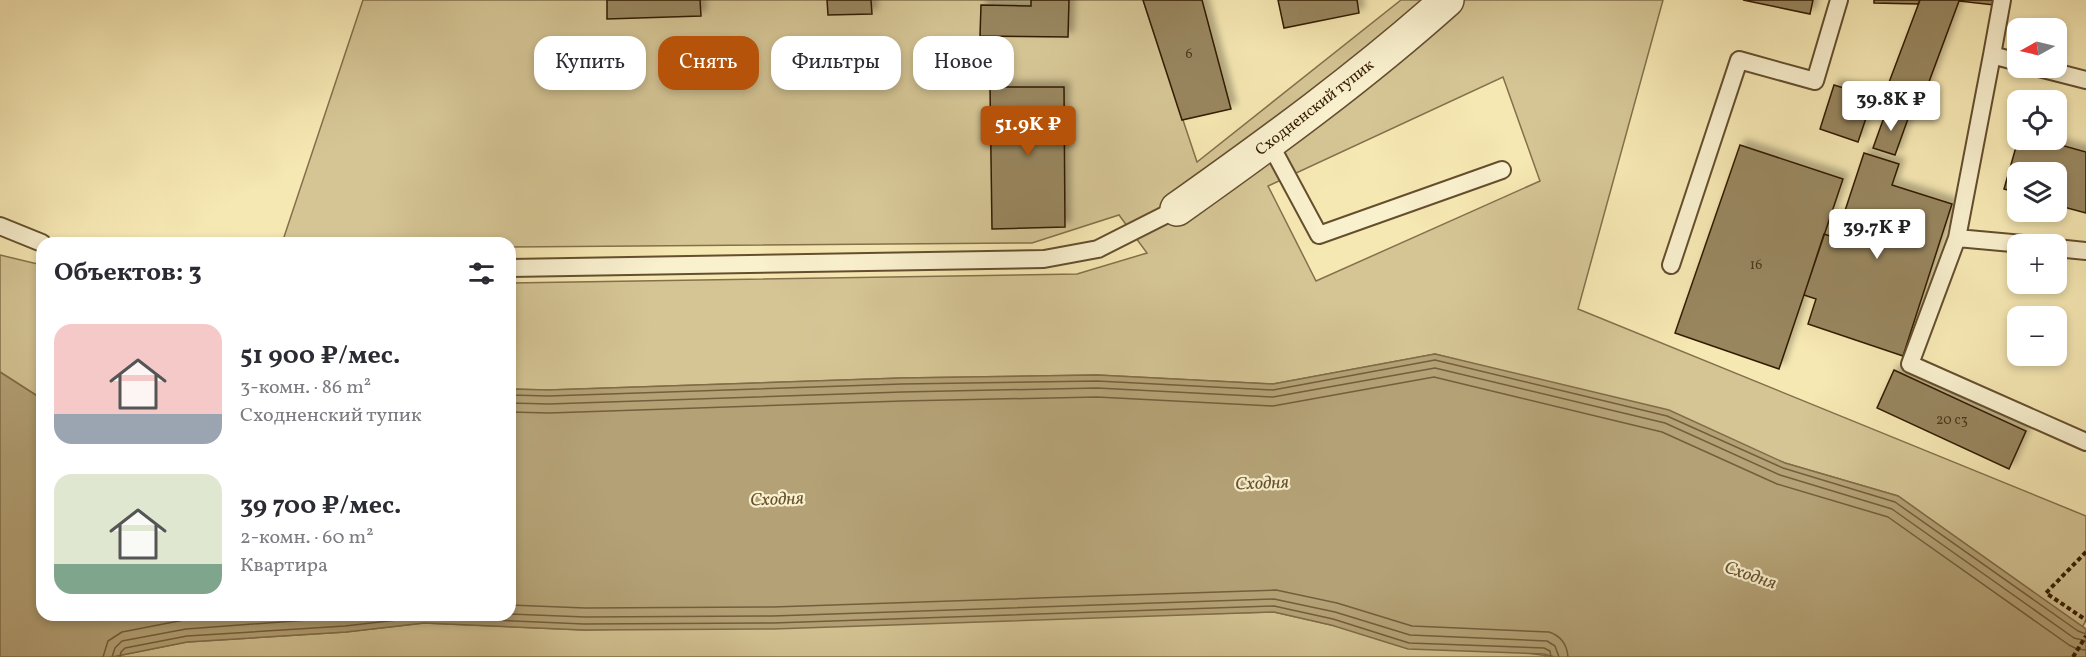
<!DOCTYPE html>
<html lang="ru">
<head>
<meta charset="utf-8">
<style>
  :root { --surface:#fff; --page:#f7f7f7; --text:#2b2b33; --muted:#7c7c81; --accent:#b45309 }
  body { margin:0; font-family:Vollkorn,serif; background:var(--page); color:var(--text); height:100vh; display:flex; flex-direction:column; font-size:22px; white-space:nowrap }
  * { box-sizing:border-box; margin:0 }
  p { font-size:20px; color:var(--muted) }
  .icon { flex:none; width:33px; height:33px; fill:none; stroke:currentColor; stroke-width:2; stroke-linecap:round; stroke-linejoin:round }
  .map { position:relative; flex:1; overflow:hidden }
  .sheet { position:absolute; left:36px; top:237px; width:480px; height:384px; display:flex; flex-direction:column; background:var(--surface); border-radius:18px; box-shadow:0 3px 9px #0003 }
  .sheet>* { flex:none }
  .hud { position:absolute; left:534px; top:36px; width:570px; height:54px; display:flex; gap:12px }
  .needle { width:39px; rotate:262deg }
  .buttons { position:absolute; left:2007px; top:18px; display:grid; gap:12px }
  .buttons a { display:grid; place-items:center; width:60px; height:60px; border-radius:12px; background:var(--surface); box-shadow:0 3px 9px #0003; font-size:30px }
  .price { position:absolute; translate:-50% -51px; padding:0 14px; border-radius:6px; background:#fff; color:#222; font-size:20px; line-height:39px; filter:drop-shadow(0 2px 3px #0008) }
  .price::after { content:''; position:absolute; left:50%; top:36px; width:18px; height:14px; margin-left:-9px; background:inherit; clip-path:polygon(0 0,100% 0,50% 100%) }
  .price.on { background:var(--accent); color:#fff }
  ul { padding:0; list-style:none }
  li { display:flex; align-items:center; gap:18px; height:150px; padding:0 18px }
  li span { display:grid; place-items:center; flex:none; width:168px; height:120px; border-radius:18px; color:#555 }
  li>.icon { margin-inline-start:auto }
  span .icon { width:72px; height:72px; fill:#fffc; stroke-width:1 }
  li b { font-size:26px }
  h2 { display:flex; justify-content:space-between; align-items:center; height:72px; padding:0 18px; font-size:26px }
  .pill { padding:0 21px; border-radius:18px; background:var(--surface); box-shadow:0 3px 9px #0003; font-size:21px; line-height:54px }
  .pill.on { background:var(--accent); color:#fff }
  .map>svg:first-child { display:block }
  .green { fill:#d5c595; stroke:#84704b; stroke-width:1.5; fill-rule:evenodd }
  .water { fill:#b4a276; stroke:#806c47; stroke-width:1.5 }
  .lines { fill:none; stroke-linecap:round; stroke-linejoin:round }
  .shore { stroke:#745e3c; stroke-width:1.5 }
  .building { fill:#98865e; stroke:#331b01; stroke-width:1.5; filter:url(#shadow) }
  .service-casing { stroke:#644e2e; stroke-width:20 }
  .minor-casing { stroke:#644e2e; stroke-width:36 }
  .path { stroke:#331b01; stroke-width:4; stroke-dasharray:4.5 3; stroke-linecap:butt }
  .service { stroke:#f9f0ce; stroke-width:16 }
  .minor { stroke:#f9f0ce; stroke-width:33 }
  .labels { text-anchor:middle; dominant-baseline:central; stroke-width:4.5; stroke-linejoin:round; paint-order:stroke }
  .number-label { font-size:14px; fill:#4c3618 }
  .street-label { font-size:16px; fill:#331b01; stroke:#f9f0ce }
  .water-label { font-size:18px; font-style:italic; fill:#675130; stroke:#f9f0ce }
</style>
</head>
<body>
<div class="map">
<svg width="2086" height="657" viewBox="0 0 2086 657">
  <defs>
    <filter id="shadow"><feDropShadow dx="5.5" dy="-5.5" stdDeviation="3" flood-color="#0004"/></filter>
  </defs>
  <rect width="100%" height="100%" fill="#f6e8b3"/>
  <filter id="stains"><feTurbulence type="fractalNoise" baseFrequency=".00333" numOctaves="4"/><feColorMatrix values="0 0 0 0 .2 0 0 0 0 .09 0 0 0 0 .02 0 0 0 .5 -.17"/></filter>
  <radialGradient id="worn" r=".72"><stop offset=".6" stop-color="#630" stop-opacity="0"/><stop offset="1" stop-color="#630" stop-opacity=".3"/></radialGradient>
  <!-- green -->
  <path class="green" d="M363 0H1143L1197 162 1401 0H1663L1578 309 2086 516V621L2082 627 1898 496 1785 463 1545 382 1435 354 1273 384 1097 375 902 378 548 390 510 389V283L1077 274 1147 253 1119 215 1032 243 510 247V243H282ZM1503 77 1540 181 1316 281 1268 186Z
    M0 255 42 265V399L0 372Z
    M1274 612 1331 625 1555 657H112L187 642 346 632 424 623 584 630Z"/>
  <!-- water -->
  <path class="water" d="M1435 354 1669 410 1785 463 1898 496 2086 629V657H1555L1544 654 1408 649 1331 625 1274 612 773 629 584 630 424 623 346 632 187 642 112 657H0V372L42 399V615H510V389L548 390 902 378 1097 375 1273 384Z"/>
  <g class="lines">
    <!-- shore -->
    <path class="shore" d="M510 395 549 396 902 384 1097 381 1273 390 1435 360 1667 416 1783 468 1895 502 2078 631 2086 634
      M510 403 549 404 902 392 1097 388 1273 397 1435 368 1665 423 1780 475 1892 509 2074 638 2086 641
      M510 412 549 413 902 401 1097 397 1273 406 1434 377 1662 432 1777 484 1888 517 2069 645 2077 649 2086 650
      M510 605 585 608 773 607 1276 590 1337 603 1412 626 1549 632C1561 636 1567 644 1568 657
      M510 614 585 617 773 616 1274 599 1335 612 1410 635 1547 641 1555 646 1559 657
      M103 657 108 641 122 632 184 620 258 615
      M112 657 115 648 122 641 186 629 375 615
      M120 657 121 652 125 648 187 636 345 626 423 617 584 624 773 623 1274 606 1333 619 1409 643 1544 648 1550 651 1551 657"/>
  </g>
  <!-- building -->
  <path class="building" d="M607 0H700L701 16 607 19Z
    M827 0H871L872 14 828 15Z
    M1031 0H1069L1068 37 980 36 981 5 1031 6Z
    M1143 0H1202L1231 109 1182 120Z
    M1278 0H1357L1359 13 1284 28Z
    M1743 0H1813L1810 14Z
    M1874 0H1920L1918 4 1874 3Z
    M1920 0H1995L1994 5 1959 1 1920 106 1885 93Z
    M1834 85 1873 97 1858 142 1820 129Z
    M990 87H1064L1065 227 992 229Z
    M1887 109 1909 116 1895 155 1873 148Z
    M2018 140H2043L2086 152V213L2056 205V172H2018V193L2004 189Z
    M1740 145 1843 179 1779 369 1675 333Z
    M1864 153 1899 164 1892 185 1952 204 1903 356 1808 324 1816 299 1804 295 1824 234 1836 238Z
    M1894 370 2026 431 2009 469 1877 408Z"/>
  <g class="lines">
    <defs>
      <path id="service" d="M2002 0 1992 55 2018 62
        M2039 68 2086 80
        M1270 144 1319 235 1502 170
        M0 226 42 243
        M1957 238 1992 55
        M2023 244 1957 238 1910 364 2086 442
        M2056 248 2086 251
        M1671 265 1739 60 1815 81 1839 0
        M510 268 1044 259 1098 249 1177 209"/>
      <path id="minor" d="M1177 209C1270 143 1362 76 1447 0"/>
    </defs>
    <!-- service casing -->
    <use href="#service" class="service-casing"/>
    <!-- minor casing -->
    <use href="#minor" class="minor-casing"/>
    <!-- path -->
    <path class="path" d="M2086 552 2046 593 2086 620
      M2073 657 2086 636"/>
    <!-- service -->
    <use href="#service" class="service"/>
    <!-- minor -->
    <use href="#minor" class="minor"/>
  </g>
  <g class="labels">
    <!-- number labels -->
    <g class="number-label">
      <text x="1189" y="54">6</text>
      <text x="1756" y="265">16</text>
      <text x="1952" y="420">20 с3</text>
    </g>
    <!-- street labels -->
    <g class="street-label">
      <text transform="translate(1315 108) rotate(-38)">Сходненский тупик</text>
    </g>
    <!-- water labels -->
    <g class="water-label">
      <text transform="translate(1262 484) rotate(-2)">Сходня</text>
      <text transform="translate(777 500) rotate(-2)">Сходня</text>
      <text transform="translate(1750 576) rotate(19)">Сходня</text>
    </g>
  </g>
  <rect width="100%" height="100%" filter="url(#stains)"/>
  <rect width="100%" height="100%" fill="url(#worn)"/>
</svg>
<div class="buttons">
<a><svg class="needle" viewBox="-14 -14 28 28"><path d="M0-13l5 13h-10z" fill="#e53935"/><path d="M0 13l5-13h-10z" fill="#7c7c81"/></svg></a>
<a><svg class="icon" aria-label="locate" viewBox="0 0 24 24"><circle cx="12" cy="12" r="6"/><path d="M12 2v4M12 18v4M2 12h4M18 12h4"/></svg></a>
<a><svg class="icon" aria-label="layers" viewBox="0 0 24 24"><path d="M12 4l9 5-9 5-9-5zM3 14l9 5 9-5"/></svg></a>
<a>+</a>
<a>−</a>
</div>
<b class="price" style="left:1891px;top:132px">39.8K ₽</b>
<b class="price on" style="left:1028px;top:157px">51.9K ₽</b>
<b class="price" style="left:1877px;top:260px">39.7K ₽</b>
<div class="hud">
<a class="pill">Купить</a>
<a class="pill on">Снять</a>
<a class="pill">Фильтры</a>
<a class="pill">Новое</a>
</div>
<section class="sheet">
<h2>Объектов: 3<svg class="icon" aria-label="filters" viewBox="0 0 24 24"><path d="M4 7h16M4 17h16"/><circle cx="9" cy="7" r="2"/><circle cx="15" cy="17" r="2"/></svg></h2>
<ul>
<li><span style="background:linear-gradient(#f6c9c9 75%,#9aa5b1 0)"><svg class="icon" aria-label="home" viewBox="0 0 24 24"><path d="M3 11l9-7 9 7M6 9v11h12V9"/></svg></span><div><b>51 900 ₽/мес.</b><p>3-комн. · 86 m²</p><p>Сходненский тупик</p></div></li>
<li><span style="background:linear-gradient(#dfe7d0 75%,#7fa58c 0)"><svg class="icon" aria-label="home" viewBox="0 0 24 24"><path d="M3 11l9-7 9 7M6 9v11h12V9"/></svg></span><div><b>39 700 ₽/мес.</b><p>2-комн. · 60 m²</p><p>Квартира</p></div></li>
</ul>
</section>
</div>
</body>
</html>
